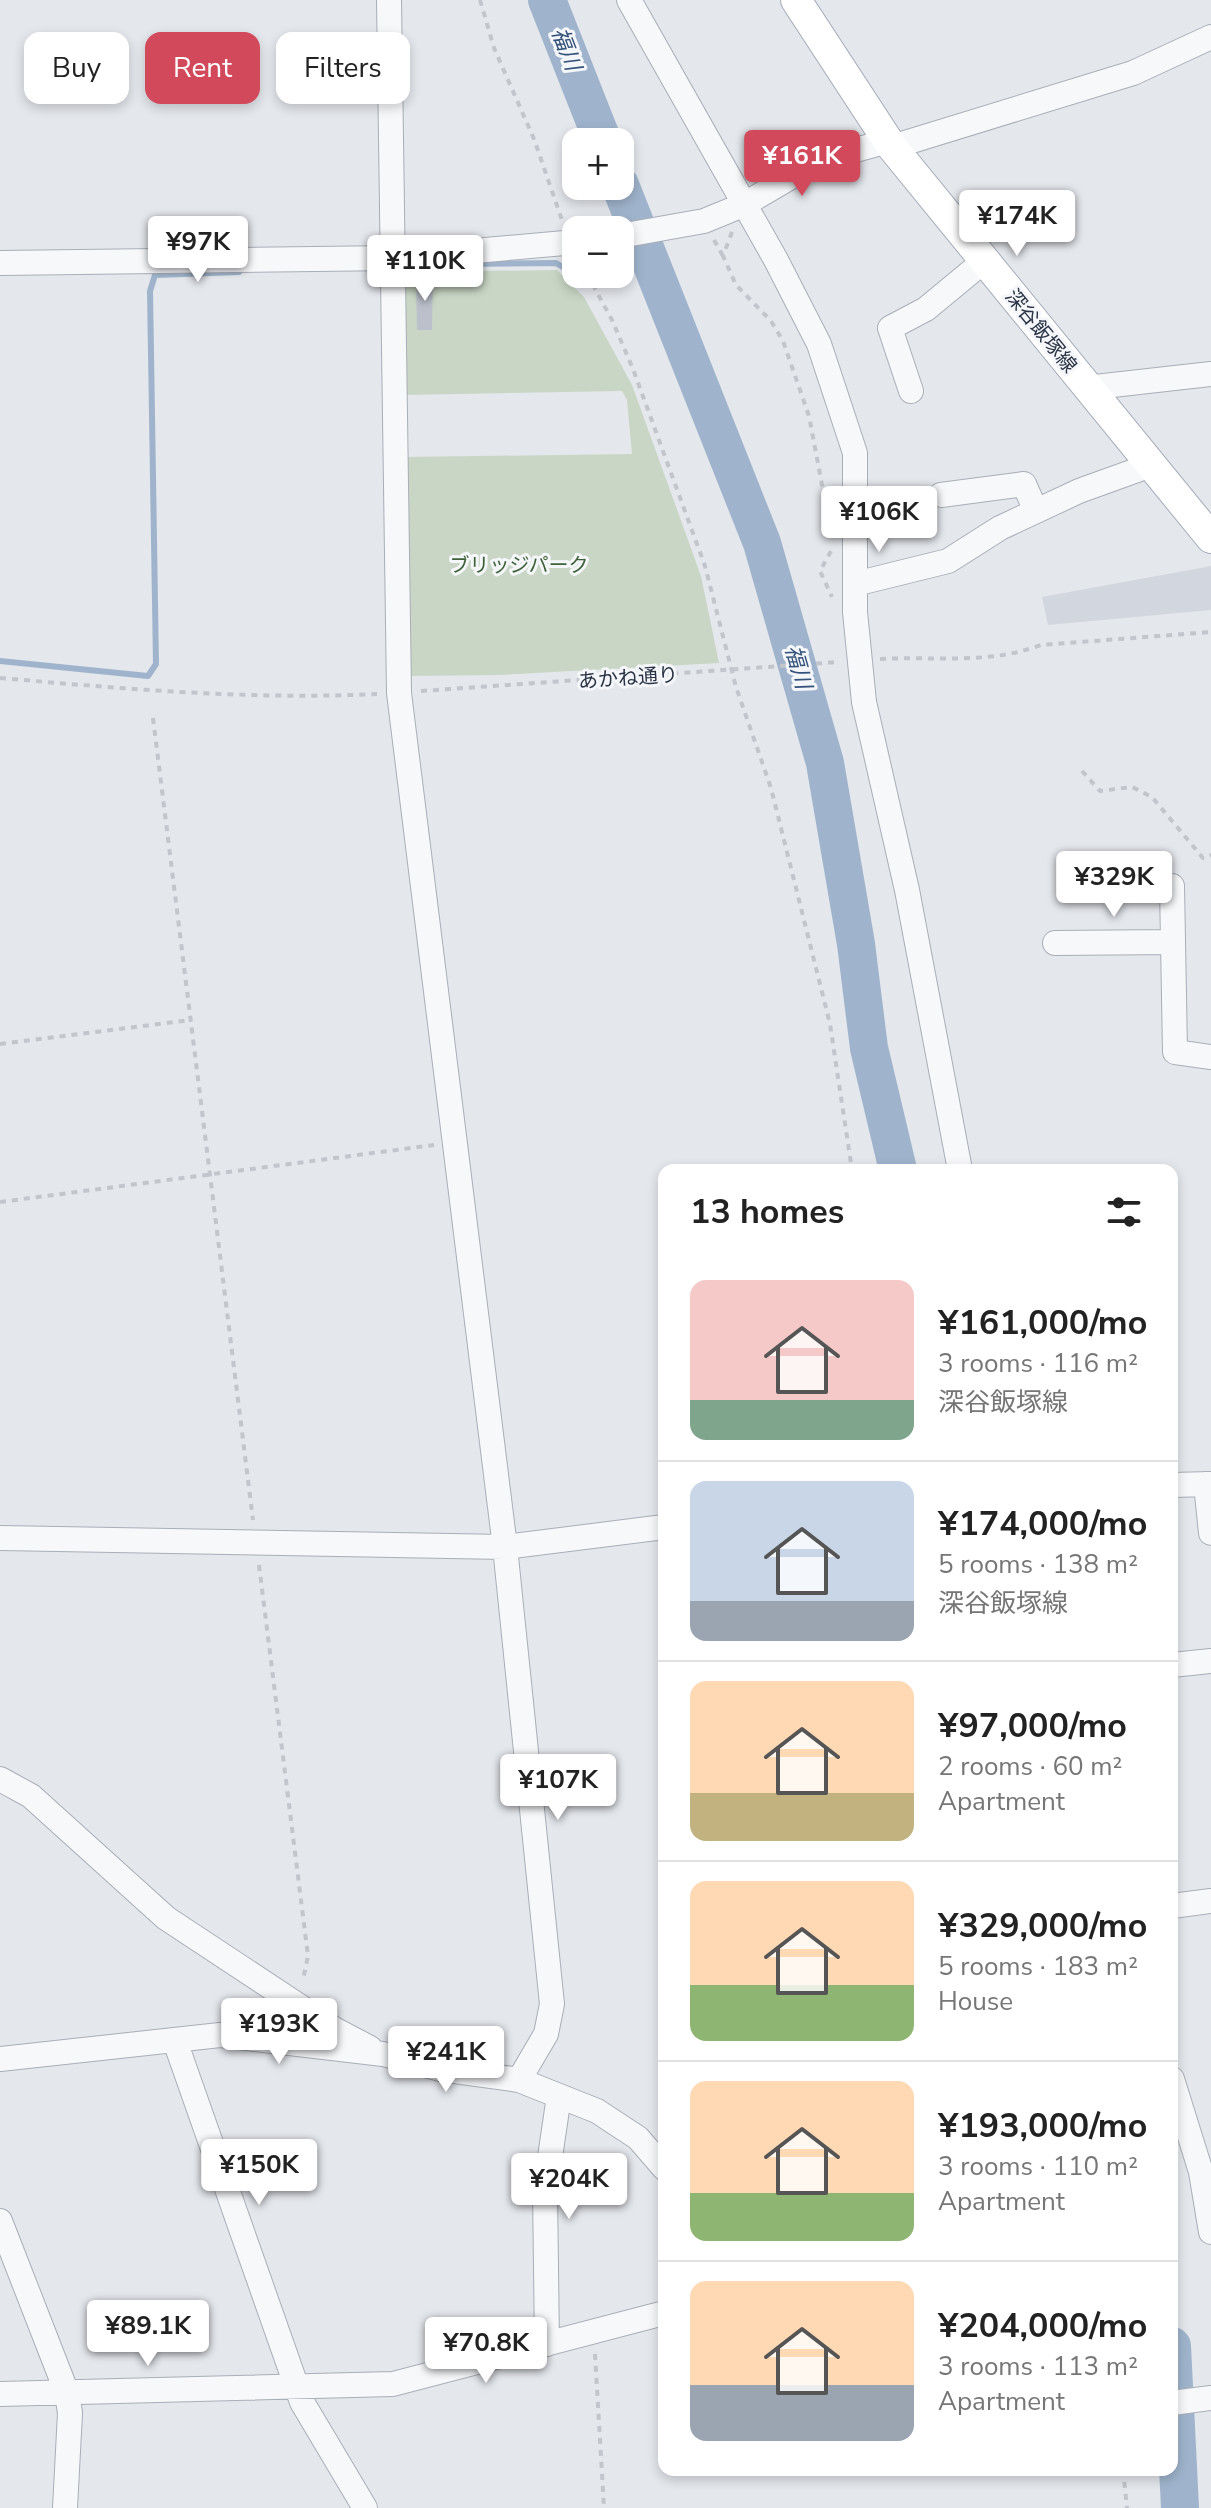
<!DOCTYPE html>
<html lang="en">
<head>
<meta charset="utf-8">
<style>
  :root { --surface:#fff; --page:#f6f6f6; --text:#222; --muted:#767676; --line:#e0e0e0; --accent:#d1495b }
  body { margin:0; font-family:"Nunito Sans","Noto Sans JP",sans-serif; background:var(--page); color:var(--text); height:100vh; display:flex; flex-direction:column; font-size:30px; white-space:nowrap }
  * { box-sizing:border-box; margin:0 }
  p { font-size:26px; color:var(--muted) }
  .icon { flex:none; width:44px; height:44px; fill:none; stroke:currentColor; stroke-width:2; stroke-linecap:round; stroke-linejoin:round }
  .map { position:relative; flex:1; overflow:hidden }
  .side { position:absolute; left:658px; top:1164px; width:520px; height:1312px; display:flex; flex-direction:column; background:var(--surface); border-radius:16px; box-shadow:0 4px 12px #0003 }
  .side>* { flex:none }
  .guide { position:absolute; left:24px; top:32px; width:514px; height:72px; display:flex; gap:16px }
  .controls { position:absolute; left:562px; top:128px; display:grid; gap:16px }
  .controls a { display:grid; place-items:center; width:72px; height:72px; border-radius:16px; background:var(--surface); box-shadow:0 4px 12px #0003; font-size:40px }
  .price { position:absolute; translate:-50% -68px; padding:0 18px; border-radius:8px; background:#fff; color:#222; font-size:26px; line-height:52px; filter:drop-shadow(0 2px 4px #0008) }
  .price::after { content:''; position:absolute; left:50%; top:48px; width:24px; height:18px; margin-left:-12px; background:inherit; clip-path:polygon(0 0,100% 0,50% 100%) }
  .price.current { background:var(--accent); color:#fff }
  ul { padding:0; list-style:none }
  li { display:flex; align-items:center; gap:24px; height:200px; padding:0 32px }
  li+li { border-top:2px solid var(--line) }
  li span { display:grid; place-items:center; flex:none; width:224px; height:160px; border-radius:16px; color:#555 }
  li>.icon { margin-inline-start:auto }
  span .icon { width:96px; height:96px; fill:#fffc; stroke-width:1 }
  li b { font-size:34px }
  h2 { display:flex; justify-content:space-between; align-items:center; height:96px; padding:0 32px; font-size:34px }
  .chip { padding:0 28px; border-radius:16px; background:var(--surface); box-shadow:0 4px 12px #0003; font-size:28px; line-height:72px }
  .chip.current { background:var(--accent); color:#fff }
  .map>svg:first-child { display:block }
  .built { fill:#d2d6de }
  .green { fill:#c9d6c5 }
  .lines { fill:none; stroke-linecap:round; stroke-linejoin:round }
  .stream { stroke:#9fb4cc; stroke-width:6 }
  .river { stroke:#9fb4cc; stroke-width:38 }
  .building { fill:#bbc0ca }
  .minor-casing { stroke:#a9aeb7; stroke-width:26 }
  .major-casing { stroke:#a3abb8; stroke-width:32 }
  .path { stroke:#c2c5cb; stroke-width:4; stroke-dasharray:6 6; stroke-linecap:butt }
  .minor { stroke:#f7f8fa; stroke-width:24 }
  .major { stroke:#fff; stroke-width:30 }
  .labels { text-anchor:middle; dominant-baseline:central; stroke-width:6; stroke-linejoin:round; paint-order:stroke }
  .street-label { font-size:20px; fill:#2b3445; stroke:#f4f6f9 }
  .park-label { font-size:20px; fill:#3f6138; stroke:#f4f6f9 }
  .water-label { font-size:22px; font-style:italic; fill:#34527a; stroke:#f4f6f9 }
</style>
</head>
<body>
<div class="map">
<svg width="1211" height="2508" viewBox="0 0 1211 2508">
  <rect width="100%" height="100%" fill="#e4e7ec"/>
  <!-- built -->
  <path class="built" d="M1211 566V610L1048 625 1042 597Z"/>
  <!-- green -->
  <path class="green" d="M557 270 584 297 632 385 701 576 719 663 499 675 409 676 405 457 632 454 627 400 622 391 404 395 401 272Z"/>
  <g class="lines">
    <!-- stream -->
    <path class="stream" d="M620 263 648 253
      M458 264 556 263 568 270 572 281 576 280
      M0 661 148 676 156 664 150 291 155 275 239 272"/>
    <!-- river -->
    <path class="river" d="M547 0 603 142
      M620 185 762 543 825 763 856 944 869 1048 898 1170
      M1172 2346 1180 2508"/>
  </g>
  <!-- building -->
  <path class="building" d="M433 276 432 330H417L416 277Z"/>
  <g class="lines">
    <defs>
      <path id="minor" d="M389 0 399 693 505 1547 552 2004 546 2034 519 2080
        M629 0 776 260 819 344 855 453V612L864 702 907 890 960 1170
        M892 147 1133 73 1211 37
        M620 236 704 221 743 205 820 160 888 141
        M0 263 395 258 576 242
        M1086 388 1211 374
        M911 391 890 328 926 309 984 261
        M941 495 1024 484 1036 511
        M855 584 948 561 1000 528 1079 491 1151 465
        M1125 889 1172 886 1175 1052 1211 1057
        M1055 943 1173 942
        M1206 1484 1211 1533
        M1172 1485 1211 1484
        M0 1538 505 1547 664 1527
        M1172 1665 1211 1661
        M0 1779 31 1796 166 1918 334 2029 370 2048
        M1172 1906 1211 1901
        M175 2041 302 2402 365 2508
        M0 2059 220 2035 383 2054 440 2069 519 2080 597 2111 638 2138 664 2168
        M1172 2079 1201 2172 1211 2232
        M0 2221 67 2393 70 2413 65 2508
        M547 2344 545 2191 559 2096
        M0 2394 393 2384 664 2313
        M1172 2403 1211 2398"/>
      <path id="major" d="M796 0 892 147 1211 538"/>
    </defs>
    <!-- minor casing -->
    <use href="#minor" class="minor-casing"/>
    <!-- major casing -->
    <use href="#major" class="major-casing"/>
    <!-- path -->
    <path class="path" d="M480 0 494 48 534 139 563 223
      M732 232 723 256 736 285 771 321 783 341 809 416 830 527
      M714 240 723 256
      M587 274 612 320 633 369 705 566 736 687 771 788 830 1024 852 1170
      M831 551 820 571 832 597
      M880 659C935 656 988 665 1041 645L1211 632
      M0 678C127 689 249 700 377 694
      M421 691 839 662
      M153 718 253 1520
      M1082 771 1100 791 1132 787 1152 797 1203 858 1211 855
      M0 1044 191 1020
      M0 1202 434 1145
      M259 1565 308 1956 303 1980
      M595 2354 604 2508
      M1123 2470 1127 2508"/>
    <!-- minor -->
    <use href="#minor" class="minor"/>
    <!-- major -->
    <use href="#major" class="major"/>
  </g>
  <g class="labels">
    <!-- street labels -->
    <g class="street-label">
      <text transform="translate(1041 331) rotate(51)">深谷飯塚線</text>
      <text transform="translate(628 678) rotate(-4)">あかね通り</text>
    </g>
    <!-- park labels -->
    <g class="park-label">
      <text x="519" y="565">ブリッジパーク</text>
    </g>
    <!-- water labels -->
    <g class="water-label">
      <text transform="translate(566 49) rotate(69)">福川</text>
      <text transform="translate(798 667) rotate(74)">福川</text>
    </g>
  </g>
</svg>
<div class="controls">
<a>+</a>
<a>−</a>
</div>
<b class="price current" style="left:802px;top:198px">¥161K</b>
<b class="price" style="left:1017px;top:258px">¥174K</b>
<b class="price" style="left:198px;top:284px">¥97K</b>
<b class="price" style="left:425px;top:303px">¥110K</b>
<b class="price" style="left:879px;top:554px">¥106K</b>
<b class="price" style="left:1114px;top:919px">¥329K</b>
<b class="price" style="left:558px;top:1822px">¥107K</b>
<b class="price" style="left:279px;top:2066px">¥193K</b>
<b class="price" style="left:446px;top:2094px">¥241K</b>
<b class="price" style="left:259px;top:2207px">¥150K</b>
<b class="price" style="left:569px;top:2221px">¥204K</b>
<b class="price" style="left:148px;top:2368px">¥89.1K</b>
<b class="price" style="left:486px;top:2385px">¥70.8K</b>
<div class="guide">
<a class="chip">Buy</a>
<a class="chip current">Rent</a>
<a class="chip">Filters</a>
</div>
<section class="side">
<h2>13 homes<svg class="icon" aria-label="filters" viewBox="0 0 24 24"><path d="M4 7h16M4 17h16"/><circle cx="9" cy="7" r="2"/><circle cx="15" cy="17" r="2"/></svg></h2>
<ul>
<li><span style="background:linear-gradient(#f6c9c9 75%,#7fa58c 0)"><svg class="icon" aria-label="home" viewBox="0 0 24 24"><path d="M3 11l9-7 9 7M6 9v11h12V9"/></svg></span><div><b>¥161,000/mo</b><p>3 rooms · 116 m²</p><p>深谷飯塚線</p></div></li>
<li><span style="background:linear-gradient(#c9d6e8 75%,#9aa5b1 0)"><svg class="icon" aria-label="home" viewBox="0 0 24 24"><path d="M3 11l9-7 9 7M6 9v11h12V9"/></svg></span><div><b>¥174,000/mo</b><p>5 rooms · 138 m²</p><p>深谷飯塚線</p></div></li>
<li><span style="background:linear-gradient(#ffd9b3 70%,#c2b280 0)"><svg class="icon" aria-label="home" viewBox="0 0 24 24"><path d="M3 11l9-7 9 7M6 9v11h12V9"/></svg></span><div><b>¥97,000/mo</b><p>2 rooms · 60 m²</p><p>Apartment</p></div></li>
<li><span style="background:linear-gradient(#ffd9b3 65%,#8fb573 0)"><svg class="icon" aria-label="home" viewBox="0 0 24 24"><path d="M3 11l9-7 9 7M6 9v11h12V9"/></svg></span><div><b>¥329,000/mo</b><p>5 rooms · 183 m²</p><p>House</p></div></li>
<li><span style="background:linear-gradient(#ffd9b3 70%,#8fb573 0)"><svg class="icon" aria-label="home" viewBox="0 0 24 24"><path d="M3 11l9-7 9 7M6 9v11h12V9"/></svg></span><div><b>¥193,000/mo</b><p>3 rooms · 110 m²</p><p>Apartment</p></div></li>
<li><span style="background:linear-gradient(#ffd9b3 65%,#9aa5b1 0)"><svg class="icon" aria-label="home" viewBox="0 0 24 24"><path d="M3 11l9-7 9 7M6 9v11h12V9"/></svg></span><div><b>¥204,000/mo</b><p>3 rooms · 113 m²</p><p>Apartment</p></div></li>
</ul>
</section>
</div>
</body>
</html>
